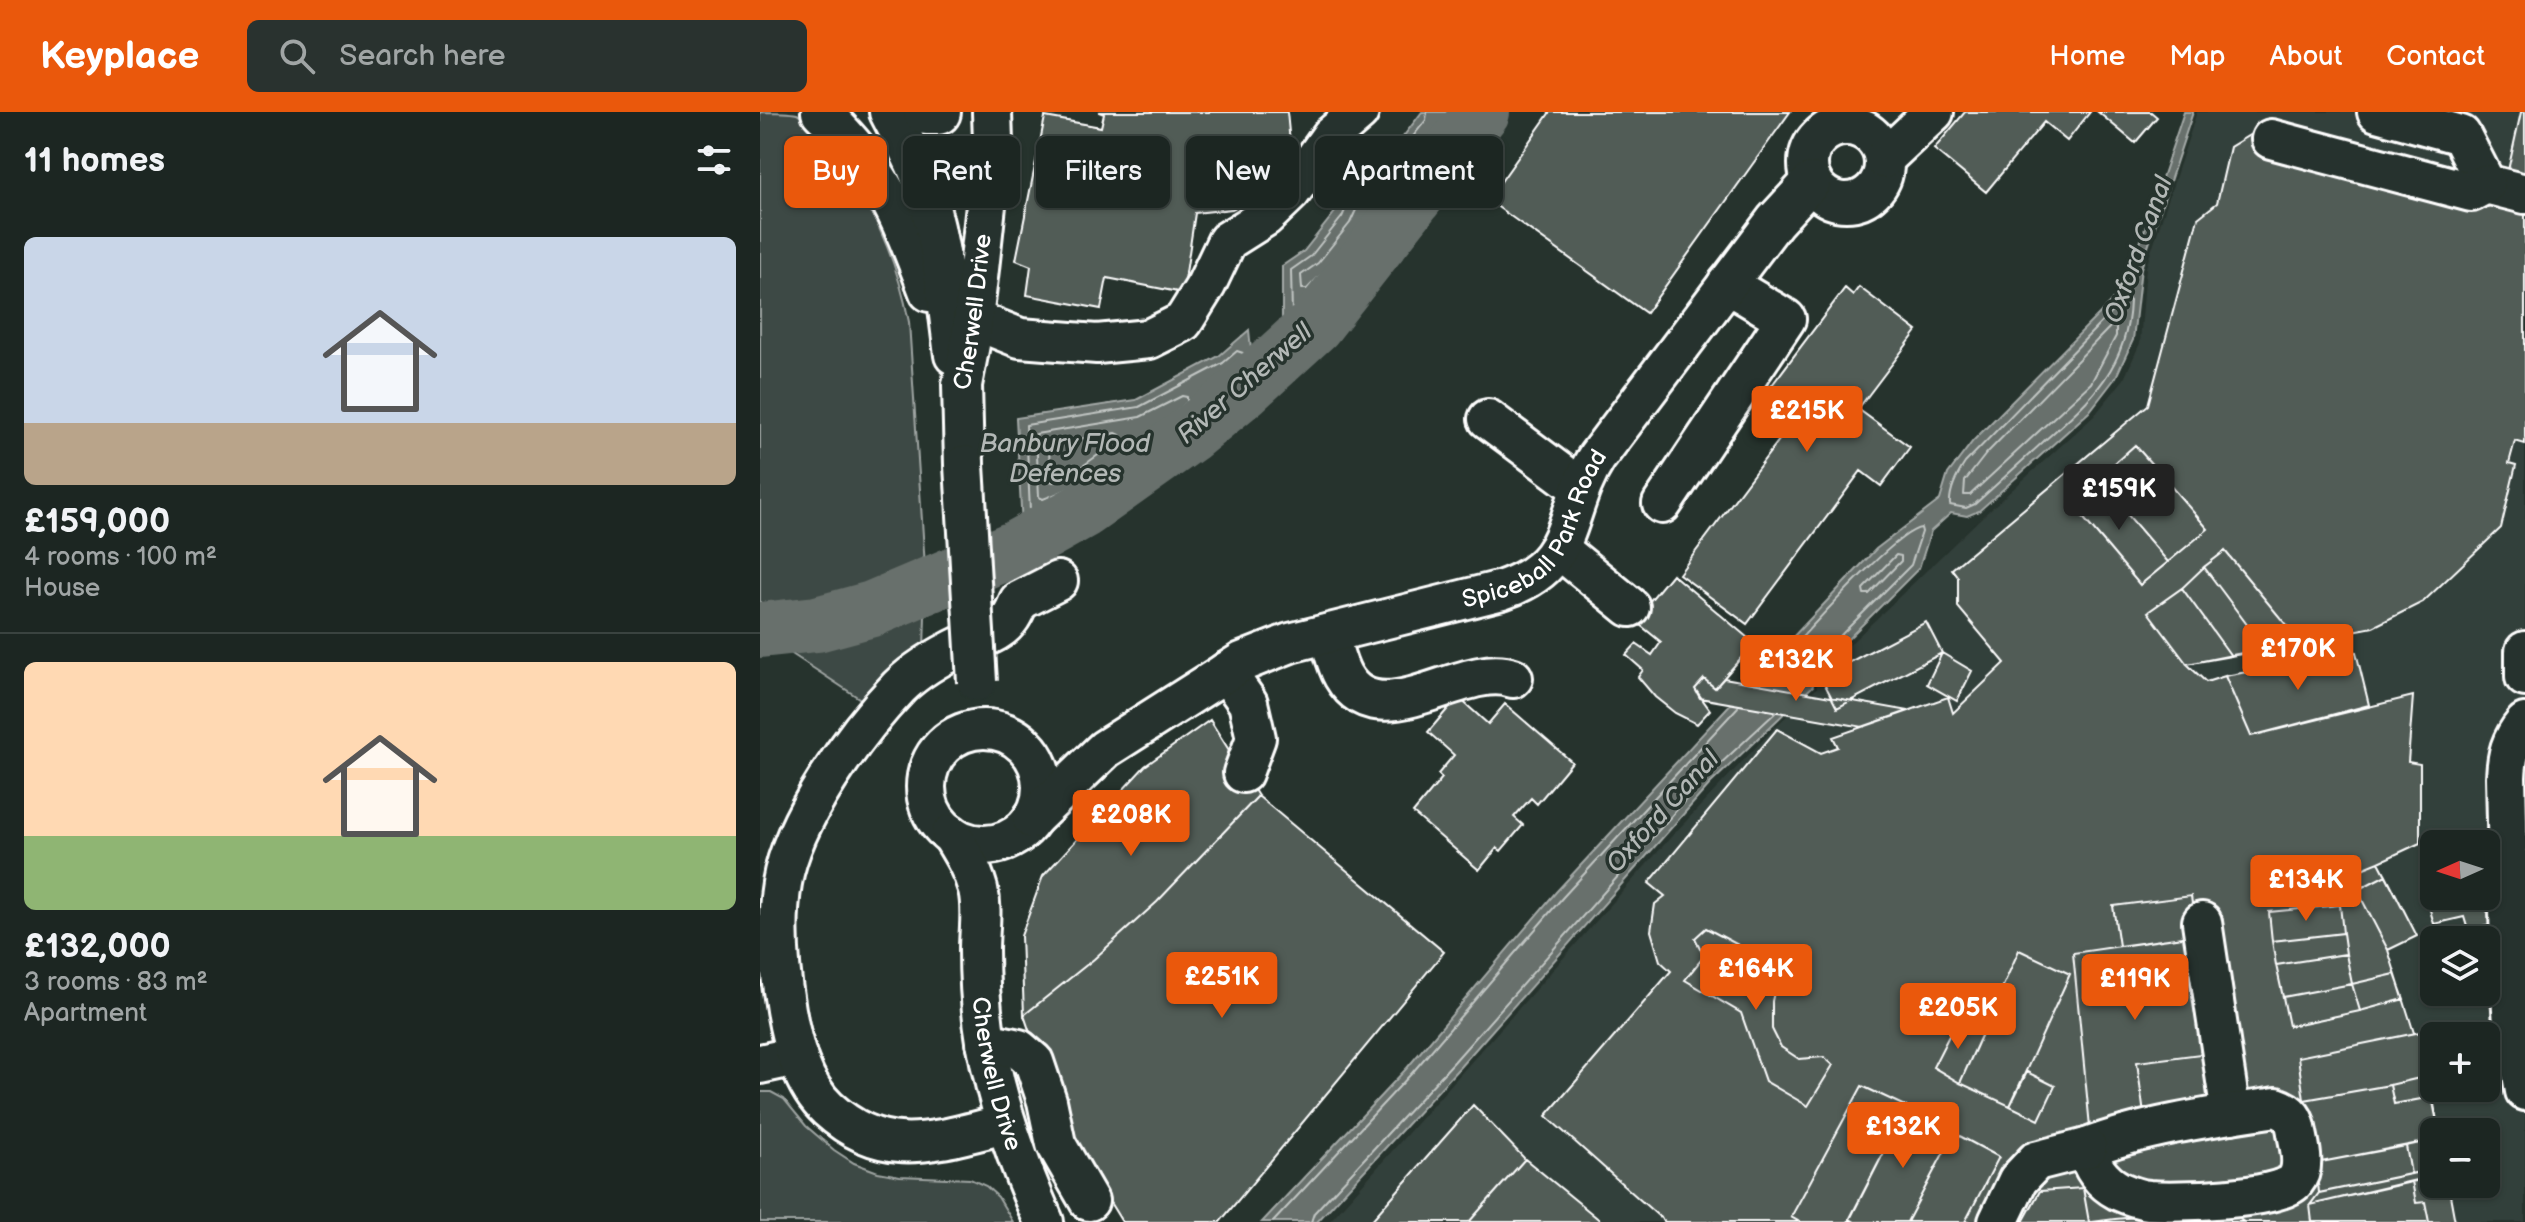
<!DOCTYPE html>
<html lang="en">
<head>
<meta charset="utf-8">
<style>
  :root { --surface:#1c2622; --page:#29322f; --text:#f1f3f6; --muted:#a0a5a5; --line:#3a4340; --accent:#ea580c }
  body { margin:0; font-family:"Balsamiq Sans",sans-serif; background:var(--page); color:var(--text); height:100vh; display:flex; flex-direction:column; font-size:30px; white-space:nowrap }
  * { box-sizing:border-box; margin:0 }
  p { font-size:26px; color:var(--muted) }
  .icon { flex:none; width:44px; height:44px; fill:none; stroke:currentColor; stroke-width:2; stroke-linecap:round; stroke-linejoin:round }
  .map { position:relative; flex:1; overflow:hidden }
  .details { display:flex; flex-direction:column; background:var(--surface); width:760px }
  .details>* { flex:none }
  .hud { position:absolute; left:24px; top:24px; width:760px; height:72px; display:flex; gap:16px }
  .needle { width:52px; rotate:267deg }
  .buttons { position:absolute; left:1660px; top:718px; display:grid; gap:16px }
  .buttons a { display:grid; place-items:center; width:80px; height:80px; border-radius:12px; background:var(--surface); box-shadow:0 2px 6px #0004,0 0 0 2px var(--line); font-size:40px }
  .price { position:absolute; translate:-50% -68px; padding:0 18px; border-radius:8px; background:var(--accent); color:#fff; font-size:26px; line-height:52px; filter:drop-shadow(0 2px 4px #0008) }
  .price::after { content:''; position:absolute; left:50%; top:48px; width:24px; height:18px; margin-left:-12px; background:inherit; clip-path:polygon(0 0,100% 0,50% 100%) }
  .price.selected { background:#222; color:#fff }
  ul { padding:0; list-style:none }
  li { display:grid; align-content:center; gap:16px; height:424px; padding:0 24px }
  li+li { border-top:2px solid var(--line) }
  li span { display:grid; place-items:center; height:248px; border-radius:12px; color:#555 }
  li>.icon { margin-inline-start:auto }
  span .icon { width:144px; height:144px; fill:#fffc; stroke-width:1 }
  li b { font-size:34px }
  h2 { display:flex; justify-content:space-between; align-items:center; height:96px; padding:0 24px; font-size:34px }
  .pill { padding:0 28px; border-radius:12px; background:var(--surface); box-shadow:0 2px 6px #0004,0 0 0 2px var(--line); font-size:28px; line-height:72px }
  .pill.selected { background:var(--accent); color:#fff }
  header { display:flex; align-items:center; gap:48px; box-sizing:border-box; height:112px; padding:0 40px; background:var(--accent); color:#fff }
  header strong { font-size:38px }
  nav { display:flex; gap:44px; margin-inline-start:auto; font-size:28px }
  .search { width:560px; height:72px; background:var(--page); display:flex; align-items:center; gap:20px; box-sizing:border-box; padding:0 28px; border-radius:12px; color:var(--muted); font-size:30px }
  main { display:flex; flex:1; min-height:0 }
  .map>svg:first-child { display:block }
  .built { fill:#333f3a; fill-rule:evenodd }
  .green { fill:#3e4944; stroke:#9ea4a2; stroke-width:2 }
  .water { fill:#67706c; stroke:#a4a9a7; stroke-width:2 }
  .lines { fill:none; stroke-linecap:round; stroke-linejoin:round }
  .shore { stroke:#c2c6c4; stroke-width:2 }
  .river { stroke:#67706c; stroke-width:56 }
  .building { fill:#515c57; stroke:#fff; stroke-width:2 }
  .minor-casing { stroke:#fff; stroke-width:44 }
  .major-casing { stroke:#fff; stroke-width:50 }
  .minor { stroke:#26332d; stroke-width:38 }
  .major { stroke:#26332d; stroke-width:44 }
  .minor-bridge-casing { stroke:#fff; stroke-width:44; stroke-linecap:butt }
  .minor-bridge { stroke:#26332d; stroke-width:38 }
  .labels { text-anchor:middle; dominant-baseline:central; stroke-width:7; stroke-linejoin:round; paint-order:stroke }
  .street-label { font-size:24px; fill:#fff; stroke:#26332d }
  .water-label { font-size:26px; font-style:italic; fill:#b3b8b6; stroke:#26332d }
</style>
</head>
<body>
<header>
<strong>Keyplace</strong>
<div class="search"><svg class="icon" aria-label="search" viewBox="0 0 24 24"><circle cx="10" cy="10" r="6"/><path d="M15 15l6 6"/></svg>Search here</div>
<nav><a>Home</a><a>Map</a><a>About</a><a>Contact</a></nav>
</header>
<main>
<section class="details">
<h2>11 homes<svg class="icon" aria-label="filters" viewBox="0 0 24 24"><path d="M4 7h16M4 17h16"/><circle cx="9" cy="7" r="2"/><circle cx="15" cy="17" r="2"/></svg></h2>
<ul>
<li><span style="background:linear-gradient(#c9d6e8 75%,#b9a48a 0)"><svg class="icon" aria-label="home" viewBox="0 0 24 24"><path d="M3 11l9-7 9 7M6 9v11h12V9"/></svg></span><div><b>£159,000</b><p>4 rooms · 100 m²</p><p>House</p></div></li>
<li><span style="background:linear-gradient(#ffd9b3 70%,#8fb573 0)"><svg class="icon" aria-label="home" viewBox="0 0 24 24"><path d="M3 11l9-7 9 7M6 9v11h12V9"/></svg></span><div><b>£132,000</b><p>3 rooms · 83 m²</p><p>Apartment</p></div></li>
</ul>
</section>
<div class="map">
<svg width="1765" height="1110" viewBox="0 0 1765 1110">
  <rect width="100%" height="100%" fill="#26332d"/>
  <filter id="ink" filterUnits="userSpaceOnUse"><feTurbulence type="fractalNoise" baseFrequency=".0125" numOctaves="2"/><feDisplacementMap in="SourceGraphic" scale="16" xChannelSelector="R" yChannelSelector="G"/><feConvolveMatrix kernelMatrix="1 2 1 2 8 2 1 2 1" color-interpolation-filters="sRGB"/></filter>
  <g filter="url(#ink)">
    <!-- built -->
    <path class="built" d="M1437 0H1765V1110H569L911 725 1015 615 1057 576 1056 565 1223 404 1334 304 1364 267 1380 231 1386 155ZM1674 732H1726V784H1674ZM1674 828H1726V880H1674ZM1674 924H1726V976H1674ZM1674 1020H1726V1072H1674Z"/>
    <!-- green -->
    <path class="green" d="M0 0C11 0 27 0 37 2 47 7 55 19 63 28 108 81 136 143 149 210L166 470 164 537 105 590 9 527 0 539Z
      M0 980H11L24 987 46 1014 74 1038 94 1051 118 1060 140 1064 210 1067 226 1074 238 1085 253 1110H0Z"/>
    <!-- water -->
    <path class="water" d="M662 0H713L586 163 522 229V154L544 139 575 100 591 63 630 42Z
      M1424 0H1433L1381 156 1373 228 1356 265 1329 300 1219 399 1207 404 1191 401 1171 419 1159 456 1051 564 1053 574 950 672 699 956 557 1110H502L647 956 796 780 1015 544 1116 437 1180 388 1188 362 1213 329 1350 191 1368 167Z
      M489 218 493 257 407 331 319 393 262 414 256 306 376 288 459 244Z"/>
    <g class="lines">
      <!-- shore -->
      <path class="shore" d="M667 0 666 8 635 47 598 69 582 105 551 144 531 158 532 203 537 202 580 157 703 0
        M635 59 640 61 639 65 572 151 547 177H542L541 163 558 151 590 111 606 76Z
        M1366 185 1370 189C1368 256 1329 289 1283 330 1260 351 1238 371 1215 392L1206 396 1190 393C1189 379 1197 363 1205 351Z
        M1351 214 1356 216V224L1331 271 1210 383H1204L1205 369 1226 342Z
        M477 239 483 241V255L402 325 316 386 274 401 270 399 266 313 379 295 463 251Z
        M422 284 427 285V290C386 326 335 369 283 387L279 385 276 322 380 305Z
        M356 321 360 323 359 328 306 366 294 370 290 369 289 332Z
        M1136 443 1141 444V449L1109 482H1104L1103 477Z
        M1001 571C1024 545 1135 418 1161 416L1162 420 1151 453 1046 558 1044 572 1039 577
        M513 1110 652 961 803 785 978 595
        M551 1110 554 1101 693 951 944 667 1015 601"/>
      <!-- river -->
      <path class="river" d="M0 518 57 512 112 497 256 436 324 398 428 324 484 278 555 213 722 0"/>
    </g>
    <!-- building -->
    <path class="building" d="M339 0H527L530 31 522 58 504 81 472 97 435 101 423 181 347 166 341 197 267 183 271 154 256 148 285 5 341 15 344 2Z
      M790 0H1030L886 201 728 88Z
      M1205 0H1330L1307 29 1284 10 1226 80 1174 37Z
      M1338 0H1391L1397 5 1375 31Z
      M1761 0H1765V67L1747 63Z
      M1496 19 1765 98V332L1755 329 1749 351 1756 353 1741 416 1663 490 1613 515 1427 552 1446 570 1465 564 1491 624 1653 584 1648 650 1660 652V731L1619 750 1657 824 1628 838 1654 921 1661 920 1679 1020H1674V1072H1688L1695 1110H905L786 1004 911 859 900 849 891 819 895 792 905 784 889 771 1017 617 1061 641 1078 635 1073 625 1188 585 1193 601 1245 551 1198 495V465L1192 457 1388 293 1438 106 1457 91 1470 35Z
      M1099 175 1157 219 1098 297 1150 335 1121 374 1101 359 987 512 919 462 1031 312 1000 289 1085 176 1093 183Z
      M1375 333 1448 417 1408 450 1337 367Z
      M1337 367 1408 450 1380 473 1310 390Z
      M1465 439 1541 531 1506 538 1444 455Z
      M1444 455 1506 538 1471 544 1422 476Z
      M912 462 994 531 955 576 944 567 935 577 950 598 937 612 915 601 895 585 878 565 883 558 866 543 876 532 892 543 901 530 874 508Z
      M1422 476 1471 544 1427 552 1388 500Z
      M1166 510 1182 541 1077 596 1061 565Z
      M1596 540 1609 593 1491 624 1465 564Z
      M1182 541 1212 559 1197 589 1167 572Z
      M964 566 1149 599 1103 615 940 586 935 577 944 567 955 576Z
      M698 585 728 612 745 592 812 650 777 692 771 686 754 705 763 713 741 739 737 736 719 758 653 701 682 666 678 662 694 643 668 620Z
      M450 608 498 684 397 790 334 847 264 903 261 824 283 764 385 654Z
      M498 684 684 840 460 1110H362L300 1009 264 903 334 847 397 790Z
      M1619 750 1626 763 1597 778 1589 762Z
      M1674 751V784H1722L1732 813 1708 818 1704 805 1674 812 1664 777 1667 755Z
      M1674 751V774L1664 777 1667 755Z
      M1626 763 1657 824 1628 838 1597 778Z
      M1431 784 1436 823 1359 834 1353 794Z
      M1580 793 1583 821 1512 829 1509 800Z
      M1732 813 1737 868 1726 870V828H1710L1708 818Z
      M946 816 1020 855 1012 889V917L1021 935 1039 947 1064 945 1073 953 1048 994 1005 969 981 901 925 868 944 844 935 826Z
      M1708 818 1710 828H1675L1674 825Z
      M1583 821 1586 842 1516 853 1512 829Z
      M1436 823 1446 915 1438 916 1441 942 1377 950 1386 1018 1331 1025 1313 841Z
      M1259 838 1310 862 1250 994 1200 971Z
      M1586 842 1592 872 1523 885 1516 853Z
      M1635 862 1644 887 1600 899 1592 872Z
      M1592 872 1600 899 1529 914 1523 885Z
      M1197 908 1222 922 1200 971 1173 955Z
      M1446 915 1455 1006 1386 1018 1377 950 1441 942 1438 916Z
      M1661 920 1668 964 1630 973 1544 988 1538 945Z
      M1267 960 1295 974 1279 1008 1250 994Z
      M1668 964 1672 985 1634 992 1630 973Z
      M1630 973 1634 992 1672 985 1679 1020H1674V1028L1556 1051 1544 988Z
      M1102 974 1147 995 1088 1110H1040L1031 1105Z
      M713 993 765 1047 709 1110H610Z
      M1147 995 1194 1021 1147 1110H1095L1090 1107Z
      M1194 1021 1239 1045 1205 1110H1147Z
      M1674 1028V1057L1651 1062 1646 1034Z
      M1646 1034 1651 1062 1559 1081 1556 1051Z
      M765 1047 819 1091 842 1110H709Z
      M1674 1057V1065L1550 1093 1559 1081Z
      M1674 1065V1072H1688L1695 1110H1669L1665 1090 1656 1091 1652 1069Z
      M1652 1069 1656 1091 1665 1090 1669 1110H1552L1550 1093Z
      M1323 1076 1329 1110H1263L1280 1079Z
      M1460 1094 1484 1110H1432L1430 1098Z
      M1399 1103 1400 1110H1332L1355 1107Z"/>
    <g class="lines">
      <defs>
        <g id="minor">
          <path d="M61 0C123 57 140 104 169 180"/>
          <path d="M129 0C139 20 151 40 159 61 181 119 186 182 194 243"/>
          <path d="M1617 0 1701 23 1726 72 1765 82"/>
          <circle cx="1086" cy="52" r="38"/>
          <path d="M1511 27 1711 80 1726 72"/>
          <path d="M1124 47 1174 0"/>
          <path d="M212 207 260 226 337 232 389 227 423 210 446 173 467 129 505 105 531 80 571 24 599 0"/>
          <path d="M728 307 819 375"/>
          <path id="s1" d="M204 353 202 273 210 232 219 157 233 30 232 0"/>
          <path d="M902 392 1026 207 967 172"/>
          <path d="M799 437 870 495"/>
          <path d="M568 522C573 536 576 552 583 564 619 627 703 548 753 566"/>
          <path d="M1765 539V565"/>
          <path d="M466 560 488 591 496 626 483 661"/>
          <path d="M1765 611C1750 629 1747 643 1746 665L1751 883 1753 911 1765 979"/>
          <circle cx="224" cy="675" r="58"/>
          <path id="s2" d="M272 707 345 637 482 550 530 531 742 478C819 452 800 402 837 345L1015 109 1051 70"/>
          <path id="s3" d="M191 722C202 740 212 756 218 777 223 798 219 817 219 838 219 868 221 899 226 929 237 993 258 1051 284 1110"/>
          <path d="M1442 810 1471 1002"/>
          <path d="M226 930 259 937 274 950 287 989 296 1032 329 1089"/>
          <path d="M0 952 37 944"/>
          <path d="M1516 995C1531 1000 1535 1007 1537 1021 1540 1036 1546 1056 1535 1069 1519 1088 1415 1090 1389 1088 1379 1087 1368 1083 1359 1079 1342 1070 1331 1055 1327 1036 1383 1014 1456 1004 1516 995Z"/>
          <path d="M245 1012C177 1028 126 1050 68 997 42 973 32 932 26 898 19 857 15 813 22 771 32 708 95 621 139 575 157 557 182 543 205 532 215 528 229 525 238 518 249 511 254 501 259 489L298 469"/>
          <path d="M1238 1110 1258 1068 1276 1049 1327 1036"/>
        </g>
        <path id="major" d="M166 0H178"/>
      </defs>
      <!-- minor casing -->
      <use href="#minor" class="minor-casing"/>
      <!-- major casing -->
      <use href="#major" class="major-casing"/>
      <!-- minor -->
      <use href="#minor" class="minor"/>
      <!-- major -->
      <use href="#major" class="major"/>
      <defs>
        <path id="minor-bridge" d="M204 353 217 570"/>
      </defs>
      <!-- minor-bridge casing -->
      <use href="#minor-bridge" class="minor-bridge-casing"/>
      <!-- minor-bridge -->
      <use href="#minor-bridge" class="minor-bridge"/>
    </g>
  </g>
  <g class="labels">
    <!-- street labels -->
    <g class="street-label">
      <text stroke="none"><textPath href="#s1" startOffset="154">Cherwell Drive</textPath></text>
      <text stroke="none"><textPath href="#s2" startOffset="602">Spiceball Park Road</textPath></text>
      <text stroke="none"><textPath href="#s3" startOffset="248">Cherwell Drive</textPath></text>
    </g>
    <!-- water labels -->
    <g class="water-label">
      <text transform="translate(1379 138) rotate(-70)">Oxford Canal</text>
      <text transform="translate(485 272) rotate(-41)">River Cherwell</text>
      <text x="305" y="332">Banbury Flood<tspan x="305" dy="30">Defences</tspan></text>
      <text transform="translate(903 700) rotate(-48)">Oxford Canal</text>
    </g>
  </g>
</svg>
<div class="buttons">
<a><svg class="needle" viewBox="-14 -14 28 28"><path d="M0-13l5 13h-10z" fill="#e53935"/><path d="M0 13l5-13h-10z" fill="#a0a5a5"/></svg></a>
<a><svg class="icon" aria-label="layers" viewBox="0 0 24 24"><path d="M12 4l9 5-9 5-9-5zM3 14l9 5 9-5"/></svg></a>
<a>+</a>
<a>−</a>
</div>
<b class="price" style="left:1047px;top:342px">£215K</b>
<b class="price selected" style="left:1359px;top:420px">£159K</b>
<b class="price" style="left:1538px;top:580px">£170K</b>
<b class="price" style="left:1036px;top:591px">£132K</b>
<b class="price" style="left:371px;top:746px">£208K</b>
<b class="price" style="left:1546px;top:811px">£134K</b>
<b class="price" style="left:996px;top:900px">£164K</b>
<b class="price" style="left:462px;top:908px">£251K</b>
<b class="price" style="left:1375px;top:910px">£119K</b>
<b class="price" style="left:1198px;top:939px">£205K</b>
<b class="price" style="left:1143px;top:1058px">£132K</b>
<div class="hud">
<a class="pill selected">Buy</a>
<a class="pill">Rent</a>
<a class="pill">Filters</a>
<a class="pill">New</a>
<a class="pill">Apartment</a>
</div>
</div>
</main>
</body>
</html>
